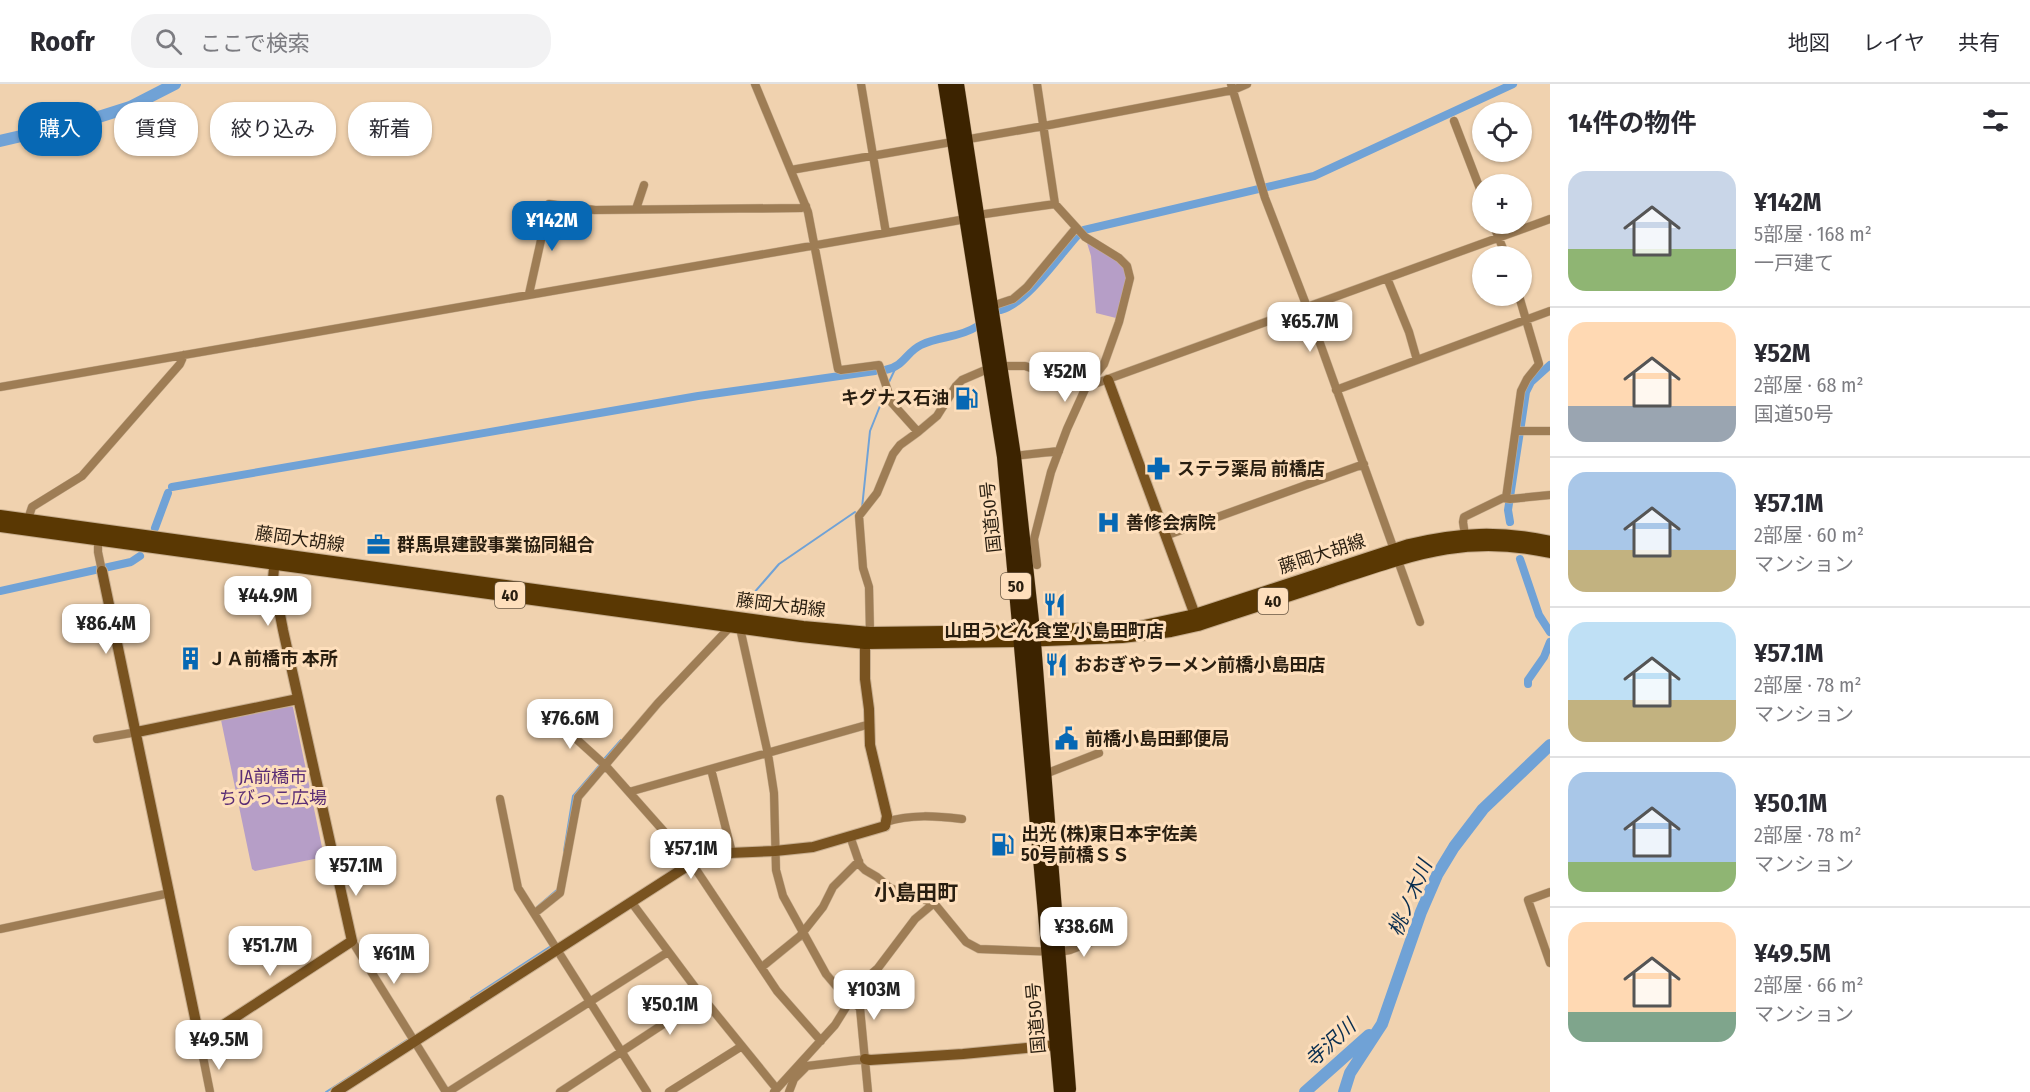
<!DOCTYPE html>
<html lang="ja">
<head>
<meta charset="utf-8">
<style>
  :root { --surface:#fff; --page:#f2f2f3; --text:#2b2b33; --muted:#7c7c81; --line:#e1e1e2; --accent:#0768b4 }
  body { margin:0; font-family:"Fira Sans Condensed","Noto Sans JP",sans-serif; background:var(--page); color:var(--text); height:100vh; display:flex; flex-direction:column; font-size:22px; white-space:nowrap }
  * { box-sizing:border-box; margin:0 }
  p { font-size:20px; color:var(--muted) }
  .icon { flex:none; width:33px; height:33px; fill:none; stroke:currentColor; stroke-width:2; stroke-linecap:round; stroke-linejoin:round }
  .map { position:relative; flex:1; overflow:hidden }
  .drawer { display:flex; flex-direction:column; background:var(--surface); width:480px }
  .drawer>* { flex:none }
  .hud { position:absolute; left:18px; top:18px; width:570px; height:54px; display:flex; gap:12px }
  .fabs { position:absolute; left:1472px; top:18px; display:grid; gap:12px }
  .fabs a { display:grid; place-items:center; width:60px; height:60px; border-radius:50%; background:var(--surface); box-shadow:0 2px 4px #0004; font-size:30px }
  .price { position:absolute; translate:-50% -51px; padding:0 14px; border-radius:12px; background:#fff; color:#222; font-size:20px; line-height:39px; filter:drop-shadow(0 2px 3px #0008) }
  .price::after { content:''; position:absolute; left:50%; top:36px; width:18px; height:14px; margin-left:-9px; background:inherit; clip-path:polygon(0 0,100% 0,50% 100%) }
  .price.current { background:var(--accent); color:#fff }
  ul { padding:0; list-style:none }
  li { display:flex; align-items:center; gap:18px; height:150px; padding:0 18px }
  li+li { border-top:2px solid var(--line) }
  li span { display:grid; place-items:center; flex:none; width:168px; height:120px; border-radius:18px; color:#555 }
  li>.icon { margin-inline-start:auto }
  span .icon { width:72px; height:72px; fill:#fffc; stroke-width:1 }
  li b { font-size:26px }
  h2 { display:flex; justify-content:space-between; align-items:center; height:72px; padding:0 18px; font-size:26px }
  .chip { padding:0 21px; border-radius:24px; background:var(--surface); box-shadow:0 2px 4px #0004; font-size:21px; line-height:54px }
  .chip.current { background:var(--accent); color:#fff }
  header { display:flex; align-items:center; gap:36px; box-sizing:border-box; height:84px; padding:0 30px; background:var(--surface); border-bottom:2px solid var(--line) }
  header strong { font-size:28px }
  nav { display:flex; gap:33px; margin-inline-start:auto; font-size:21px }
  .search { width:420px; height:54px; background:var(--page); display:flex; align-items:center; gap:15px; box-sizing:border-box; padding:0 21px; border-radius:24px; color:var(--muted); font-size:22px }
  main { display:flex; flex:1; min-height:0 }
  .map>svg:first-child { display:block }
  .green { fill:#b69ec7 }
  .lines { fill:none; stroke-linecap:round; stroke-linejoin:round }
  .stream { stroke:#70a2d6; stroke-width:2 }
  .canal { stroke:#70a2d6; stroke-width:8 }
  .river { stroke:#70a2d6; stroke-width:12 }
  .street-casing { stroke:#c8ae8f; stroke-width:9 }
  .secondary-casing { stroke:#c8ae8f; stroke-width:12 }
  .primary-casing { stroke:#c8ae8f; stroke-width:14 }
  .highway-casing { stroke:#c8ae8f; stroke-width:15 }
  .street { stroke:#9e7d55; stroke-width:8 }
  .secondary { stroke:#795320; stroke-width:10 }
  .primary { stroke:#5a3803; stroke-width:12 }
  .highway { stroke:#3c2300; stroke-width:14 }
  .labels { text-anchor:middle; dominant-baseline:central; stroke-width:6; stroke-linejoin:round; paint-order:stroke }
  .shield { fill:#fedfbc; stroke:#695844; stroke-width:1.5 }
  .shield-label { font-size:16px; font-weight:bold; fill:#291e10 }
  .poi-label { font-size:18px; font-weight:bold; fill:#291e10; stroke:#fedfbc; text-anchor:start }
  .street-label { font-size:18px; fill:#291e10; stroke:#fedfbc }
  .park-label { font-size:18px; fill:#5a2d75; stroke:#fedfbc }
  .water-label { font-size:20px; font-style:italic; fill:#082d4f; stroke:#fedfbc }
  .quarter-label { font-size:21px; font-weight:bold; fill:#291e10; stroke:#fedfbc }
</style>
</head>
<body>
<header>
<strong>Roofr</strong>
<div class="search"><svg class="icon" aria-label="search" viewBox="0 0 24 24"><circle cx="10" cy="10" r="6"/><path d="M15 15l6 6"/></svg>ここで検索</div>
<nav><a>地図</a><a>レイヤ</a><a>共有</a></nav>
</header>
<main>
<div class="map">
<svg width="1550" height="1008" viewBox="0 0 1550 1008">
  <rect width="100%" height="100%" fill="#f0d2af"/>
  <!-- green -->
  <path class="green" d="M1087 159H1090L1124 182 1126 195 1116 234 1096 229 1091 172Z
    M289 622 293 623 324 773 255 787 252 785 221 636Z"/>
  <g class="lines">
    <!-- stream -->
    <path class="stream" d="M889 298 897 281
      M862 424 870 347 884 312
      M740 525 779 480 855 428
      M605 674 621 656
      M564 767 573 712 599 682
      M537 823 558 805
      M471 914 551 862
      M326 1008 407 956"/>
    <!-- canal -->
    <path class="canal" d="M1001 226C1028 218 1058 173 1077 152L1084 146 1314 92 1513 0
      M885 286C905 282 906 268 921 261 939 252 959 254 976 243
      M172 403 698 312 875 287
      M1510 438 1508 426 1526 308 1531 298 1550 281
      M155 444 168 409
      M1520 475 1539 531 1550 548
      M0 507 131 478 140 472
      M1528 600V596L1544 573 1550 558"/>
    <!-- river -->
    <path class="river" d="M0 57 86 37 130 23 175 0
      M1305 1008 1369 951
      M1344 1008 1350 989 1382 940 1421 828 1437 791 1454 763 1483 725 1550 661"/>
    <defs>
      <path id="street" d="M755 0 808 128 838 285 841 286 879 281 892 319 918 348 937 332 956 302 962 296 990 284 1001 282H1025L1086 303 1550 135
        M861 0 886 149
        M1231 0 1265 114 1307 223 1420 538
        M1454 37 1482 110
        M791 86 1044 42 1233 6 1247 0
        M636 125 644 101
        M978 131 1055 120
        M1493 140 1506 172
        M1387 194 1409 248 1417 276
        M529 210 549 120 595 126 801 124 806 122
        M992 222 1013 215 1027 203 1076 144
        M0 303 966 135
        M1336 306 1550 227
        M1516 347H1550
        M1014 372 1059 367
        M1506 414 1521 307 1527 295 1539 280 1519 212
        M28 435 32 423 82 392 180 280 184 271
        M1465 451 1463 438 1464 433 1503 414 1510 415 1550 411
        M1165 452 1364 380
        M98 456V468L102 487
        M1037 481 1034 455 1051 388 1067 345 1086 303 1104 280 1119 238 1130 194 1127 182 1119 174 1085 153 1055 120 1037 0
        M740 544 768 670 774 709 776 786 783 812 826 890 843 910 860 924 868 1008
        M870 549 869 503 863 484 859 432 877 409 893 370 900 361 918 348
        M552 633 605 681 691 778 777 907 821 957
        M97 655 137 648
        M711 685 732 769
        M1045 690 1099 669
        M629 708 870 640
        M500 715 518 804 647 1008
        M886 738C911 730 936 732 962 735
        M850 752 860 781 865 786 877 793 890 804 934 819 966 858 979 865 1059 868 1070 866 1114 849
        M1550 808 1528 816 1550 879
        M632 819 703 914 776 1004
        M535 829 560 809 578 713 658 619 731 542
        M0 845 170 809
        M352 857 446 1008
        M762 883 800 852 823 823 833 803 859 777
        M199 953 210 1008
        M448 1008 668 868
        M560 1008 703 914
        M669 1008 742 962
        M774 1008 835 941 861 899 878 884 915 835 934 819 940 801
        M789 1008 794 995 807 982 865 975"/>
      <path id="secondary" d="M1108 296 1195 531
        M102 487 199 953 211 949 352 857 283 546 273 495 275 473
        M137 648 298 615
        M865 975 870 976 963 970 1057 961
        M336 1008 706 770 775 767 813 763 885 742 887 732 870 661 869 625 865 595V559L868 551"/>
      <path id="primary" d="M0 432 803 543 870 549 1021 547 1139 543 1195 531 1409 461C1459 449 1500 447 1550 458
        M0 442 801 552 865 559 1021 557 1122 553 1171 547 1198 541C1243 526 1288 512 1332 497 1411 471 1466 449 1550 468"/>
      <path id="highway" d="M945 0 1004 373 1061 1008
        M957 0 1014 372 1033 546 1069 1005"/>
    </defs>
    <!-- street casing -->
    <use href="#street" class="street-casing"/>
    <!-- secondary casing -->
    <use href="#secondary" class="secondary-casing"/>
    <!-- primary casing -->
    <use href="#primary" class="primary-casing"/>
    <!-- highway casing -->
    <use href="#highway" class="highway-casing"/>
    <!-- street -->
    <use href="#street" class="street"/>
    <!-- secondary -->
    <use href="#secondary" class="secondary"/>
    <!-- primary -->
    <use href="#primary" class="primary"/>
    <!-- highway -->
    <use href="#highway" class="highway"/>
  </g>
  <!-- icons -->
  <defs>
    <symbol id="fuel-bare" viewBox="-9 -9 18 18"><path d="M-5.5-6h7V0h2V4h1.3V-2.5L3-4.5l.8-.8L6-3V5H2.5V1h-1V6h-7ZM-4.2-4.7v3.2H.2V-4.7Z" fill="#0768b4" stroke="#fedfbc" stroke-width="2.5" paint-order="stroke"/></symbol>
    <symbol id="pharmacy-bare" viewBox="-9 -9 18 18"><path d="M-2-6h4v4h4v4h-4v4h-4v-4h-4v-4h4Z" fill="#0768b4" stroke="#fedfbc" stroke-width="2.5" paint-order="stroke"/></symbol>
    <symbol id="hospital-bare" viewBox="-9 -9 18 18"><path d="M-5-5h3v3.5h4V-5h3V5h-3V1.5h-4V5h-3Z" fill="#0768b4" stroke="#fedfbc" stroke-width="2.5" paint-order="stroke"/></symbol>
    <symbol id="office-bare" viewBox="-9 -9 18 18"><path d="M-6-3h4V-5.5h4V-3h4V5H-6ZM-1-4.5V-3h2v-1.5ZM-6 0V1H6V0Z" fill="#0768b4" stroke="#fedfbc" stroke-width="2.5" paint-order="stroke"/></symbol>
    <symbol id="restaurant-bare" viewBox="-9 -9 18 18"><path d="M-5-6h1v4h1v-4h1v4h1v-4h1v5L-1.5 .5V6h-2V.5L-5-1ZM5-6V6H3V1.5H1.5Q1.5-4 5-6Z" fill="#0768b4" stroke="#fedfbc" stroke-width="2.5" paint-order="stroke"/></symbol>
    <symbol id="building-bare" viewBox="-9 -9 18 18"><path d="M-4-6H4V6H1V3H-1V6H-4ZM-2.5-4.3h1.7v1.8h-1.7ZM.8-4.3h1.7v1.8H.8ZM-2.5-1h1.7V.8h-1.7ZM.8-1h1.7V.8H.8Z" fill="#0768b4" stroke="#fedfbc" stroke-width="2.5" paint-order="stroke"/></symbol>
    <symbol id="civic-bare" viewBox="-9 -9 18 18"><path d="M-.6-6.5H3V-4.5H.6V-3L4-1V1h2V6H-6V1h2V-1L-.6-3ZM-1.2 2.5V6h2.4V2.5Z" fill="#0768b4" stroke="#fedfbc" stroke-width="2.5" paint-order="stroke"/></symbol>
  </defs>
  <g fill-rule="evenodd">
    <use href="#fuel-bare" x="950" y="298" width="33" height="33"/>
    <use href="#pharmacy-bare" x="1142" y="368" width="33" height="33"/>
    <use href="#hospital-bare" x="1092" y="422" width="33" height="33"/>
    <use href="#office-bare" x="362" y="444" width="33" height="33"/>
    <use href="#restaurant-bare" x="1038" y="504" width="33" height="33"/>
    <use href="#building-bare" x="174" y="558" width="33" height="33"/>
    <use href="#restaurant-bare" x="1040" y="564" width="33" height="33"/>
    <use href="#civic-bare" x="1050" y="638" width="33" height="33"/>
    <use href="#fuel-bare" x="986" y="744" width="33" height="33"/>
  </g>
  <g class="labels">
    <!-- shield labels -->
    <g class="shield">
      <rect x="1001" y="489" width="30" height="26" rx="4.5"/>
      <rect x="495" y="498" width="30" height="26" rx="4.5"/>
      <rect x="1258" y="504" width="30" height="26" rx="4.5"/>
    </g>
    <g class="shield-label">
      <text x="1016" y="502">50</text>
      <text x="510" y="511">40</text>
      <text x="1273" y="517">40</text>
    </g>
    <!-- poi labels -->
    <g class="poi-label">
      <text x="949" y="314" text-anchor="end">キグナス石油</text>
      <text x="1177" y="385">ステラ薬局 前橋店</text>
      <text x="1126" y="439">善修会病院</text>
      <text x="397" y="461">群馬県建設事業協同組合</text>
      <text x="1054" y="547" text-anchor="middle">山田うどん食堂 小島田町店</text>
      <text x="208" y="575">ＪＡ前橋市 本所</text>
      <text x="1074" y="581">おおぎやラーメン前橋小島田店</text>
      <text x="1085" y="655">前橋小島田郵便局</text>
      <text x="1021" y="750">出光 (株)東日本宇佐美<tspan x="1021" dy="21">50号前橋ＳＳ</tspan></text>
    </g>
    <!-- street labels -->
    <g class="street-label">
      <text transform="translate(991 433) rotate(-96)">国道50号</text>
      <text transform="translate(300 455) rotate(8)">藤岡大胡線</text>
      <text transform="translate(1322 470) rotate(-18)">藤岡大胡線</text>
      <text transform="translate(781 521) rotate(7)">藤岡大胡線</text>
      <text transform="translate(1036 934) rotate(-95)">国道50号</text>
    </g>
    <!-- park labels -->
    <g class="park-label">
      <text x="273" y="693">JA前橋市<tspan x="273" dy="21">ちびっこ広場</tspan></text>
    </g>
    <!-- water labels -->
    <g class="water-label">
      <text transform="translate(1410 814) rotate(-67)">桃ノ木川</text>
      <text transform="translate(1330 959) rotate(-42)">寺沢川</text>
    </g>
    <!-- quarter labels -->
    <g class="quarter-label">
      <text x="916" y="809">小島田町</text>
    </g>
  </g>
</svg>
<div class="fabs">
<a><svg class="icon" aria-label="locate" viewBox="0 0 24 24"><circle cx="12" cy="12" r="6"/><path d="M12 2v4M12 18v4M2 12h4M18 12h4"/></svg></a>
<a>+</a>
<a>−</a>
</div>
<b class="price current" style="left:552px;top:168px">¥142M</b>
<b class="price" style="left:1310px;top:269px">¥65.7M</b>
<b class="price" style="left:1065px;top:319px">¥52M</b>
<b class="price" style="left:268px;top:543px">¥44.9M</b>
<b class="price" style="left:106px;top:571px">¥86.4M</b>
<b class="price" style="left:570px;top:666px">¥76.6M</b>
<b class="price" style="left:691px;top:796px">¥57.1M</b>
<b class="price" style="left:356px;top:813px">¥57.1M</b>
<b class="price" style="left:1084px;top:874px">¥38.6M</b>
<b class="price" style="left:270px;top:893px">¥51.7M</b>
<b class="price" style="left:394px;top:901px">¥61M</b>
<b class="price" style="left:874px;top:937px">¥103M</b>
<b class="price" style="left:670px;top:952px">¥50.1M</b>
<b class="price" style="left:219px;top:987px">¥49.5M</b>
<div class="hud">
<a class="chip current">購入</a>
<a class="chip">賃貸</a>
<a class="chip">絞り込み</a>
<a class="chip">新着</a>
</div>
</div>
<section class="drawer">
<h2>14件の物件<svg class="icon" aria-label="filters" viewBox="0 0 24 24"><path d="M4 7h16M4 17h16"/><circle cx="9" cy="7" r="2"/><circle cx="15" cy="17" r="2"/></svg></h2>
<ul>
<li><span style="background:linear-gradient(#c9d6e8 65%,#8fb573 0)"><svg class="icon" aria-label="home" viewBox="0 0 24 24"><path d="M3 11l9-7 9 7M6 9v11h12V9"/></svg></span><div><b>¥142M</b><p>5部屋 · 168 m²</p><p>一戸建て</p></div></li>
<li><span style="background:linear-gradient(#ffd9b3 70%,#9aa5b1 0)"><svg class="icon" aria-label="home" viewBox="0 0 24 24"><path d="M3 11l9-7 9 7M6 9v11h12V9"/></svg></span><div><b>¥52M</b><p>2部屋 · 68 m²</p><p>国道50号</p></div></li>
<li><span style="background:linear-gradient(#a9c7e8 65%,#c2b280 0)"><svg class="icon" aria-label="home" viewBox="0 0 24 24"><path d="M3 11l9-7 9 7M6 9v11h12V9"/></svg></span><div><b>¥57.1M</b><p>2部屋 · 60 m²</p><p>マンション</p></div></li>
<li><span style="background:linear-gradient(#bfe0f5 65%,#c2b280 0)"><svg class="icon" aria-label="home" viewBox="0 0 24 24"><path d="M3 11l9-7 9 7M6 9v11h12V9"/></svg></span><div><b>¥57.1M</b><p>2部屋 · 78 m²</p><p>マンション</p></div></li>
<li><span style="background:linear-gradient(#a9c7e8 75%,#8fb573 0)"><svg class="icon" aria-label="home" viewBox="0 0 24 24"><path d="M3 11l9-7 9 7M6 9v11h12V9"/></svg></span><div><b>¥50.1M</b><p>2部屋 · 78 m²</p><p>マンション</p></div></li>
<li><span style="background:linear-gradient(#ffd9b3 75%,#7fa58c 0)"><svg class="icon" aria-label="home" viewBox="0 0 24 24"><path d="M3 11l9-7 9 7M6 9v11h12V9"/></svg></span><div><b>¥49.5M</b><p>2部屋 · 66 m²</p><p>マンション</p></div></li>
</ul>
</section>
</main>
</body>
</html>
